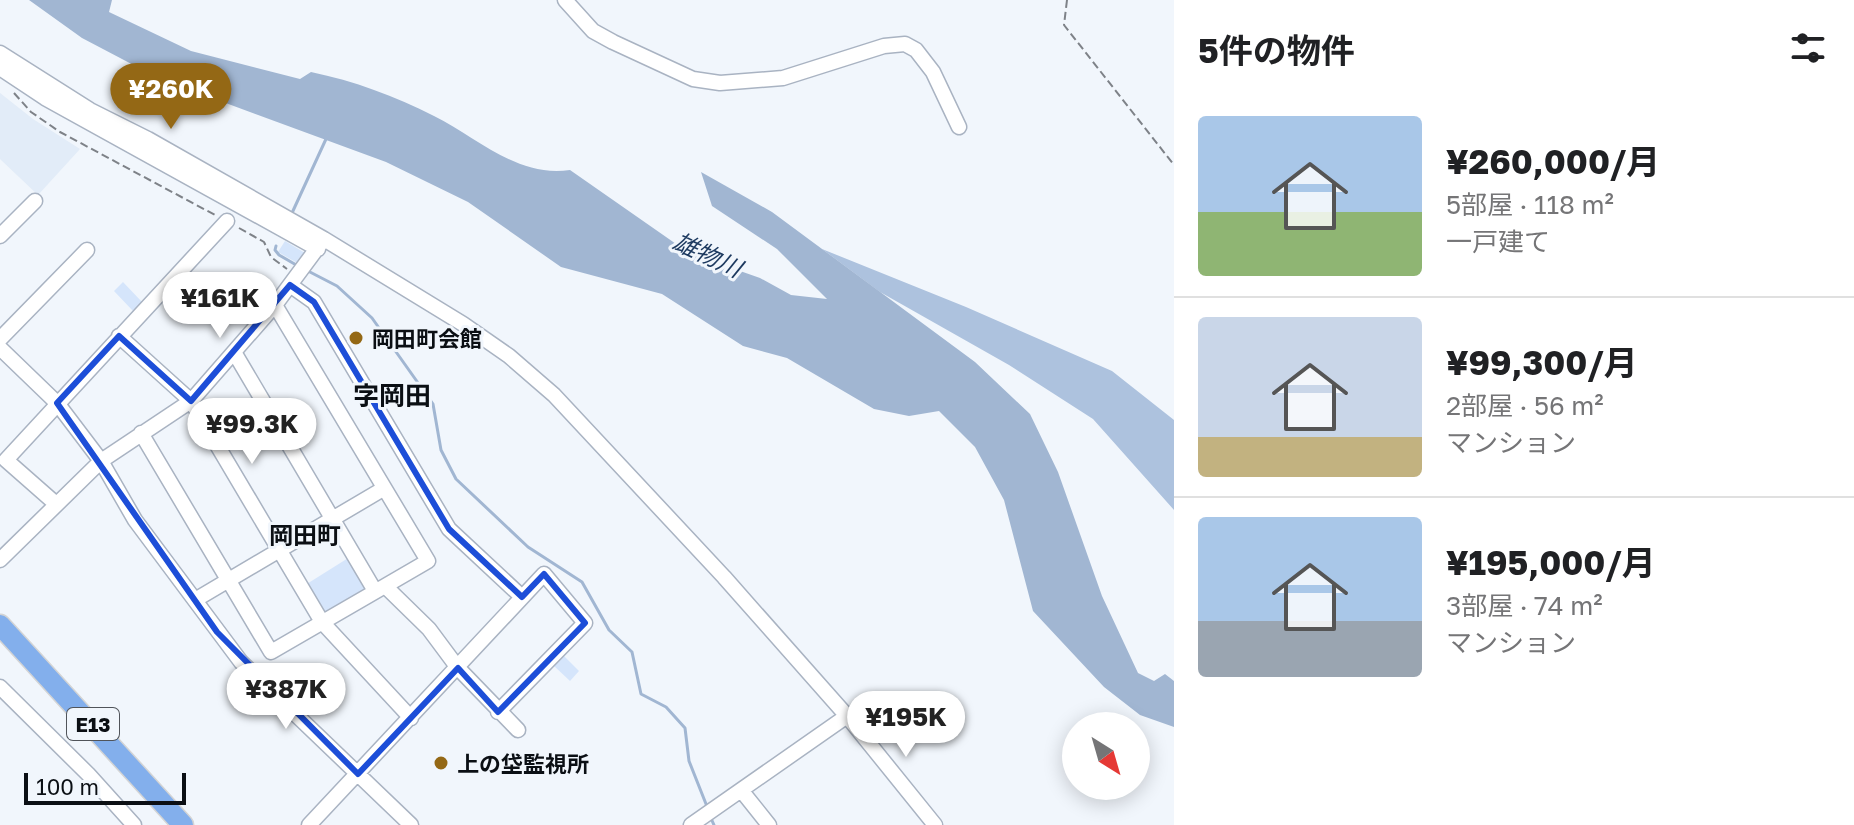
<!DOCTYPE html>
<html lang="ja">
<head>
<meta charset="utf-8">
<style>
  :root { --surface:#fff; --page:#f6f6f6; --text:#202124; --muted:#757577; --line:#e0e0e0; --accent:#946815 }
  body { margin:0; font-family:"Golos Text","Noto Sans JP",sans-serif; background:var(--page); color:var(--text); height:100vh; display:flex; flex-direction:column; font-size:30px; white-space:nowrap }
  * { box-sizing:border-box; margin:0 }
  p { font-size:26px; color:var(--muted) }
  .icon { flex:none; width:44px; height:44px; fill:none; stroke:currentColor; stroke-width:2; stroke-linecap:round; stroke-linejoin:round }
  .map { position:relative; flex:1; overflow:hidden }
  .drawer { display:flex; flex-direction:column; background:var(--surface); width:680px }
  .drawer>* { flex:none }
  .needle { width:52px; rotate:143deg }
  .controls { position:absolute; left:1062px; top:712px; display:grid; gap:16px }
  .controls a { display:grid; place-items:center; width:88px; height:88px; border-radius:50%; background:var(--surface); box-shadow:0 4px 20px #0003; font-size:40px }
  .scale { position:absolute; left:24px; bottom:20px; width:162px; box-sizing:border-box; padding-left:8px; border:4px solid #0b0f14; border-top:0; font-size:22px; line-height:28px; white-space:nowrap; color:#0b0f14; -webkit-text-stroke:6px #f1f6fc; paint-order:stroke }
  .price { position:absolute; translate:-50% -68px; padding:0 18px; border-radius:28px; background:#fff; color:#222; font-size:26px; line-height:52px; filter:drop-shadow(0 2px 4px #0008) }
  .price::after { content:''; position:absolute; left:50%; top:48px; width:24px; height:18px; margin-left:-12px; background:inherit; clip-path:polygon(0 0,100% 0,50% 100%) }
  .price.selected { background:var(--accent); color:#fff }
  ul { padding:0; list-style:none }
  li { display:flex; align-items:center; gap:24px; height:200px; padding:0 24px }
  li+li { border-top:2px solid var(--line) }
  li span { display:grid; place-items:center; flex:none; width:224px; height:160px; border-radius:8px; color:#555 }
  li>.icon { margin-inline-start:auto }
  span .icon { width:96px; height:96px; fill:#fffc; stroke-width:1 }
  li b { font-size:34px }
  h2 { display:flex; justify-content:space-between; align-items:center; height:96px; padding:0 24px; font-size:34px }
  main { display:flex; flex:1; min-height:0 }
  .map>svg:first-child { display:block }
  .built { fill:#e2ecf8 }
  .green { fill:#d5e5fb }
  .forest { fill:#adc2de }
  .water { fill:#a1b6d2 }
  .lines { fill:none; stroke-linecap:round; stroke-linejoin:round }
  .stream { stroke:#a1b6d2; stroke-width:3 }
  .minor-casing { stroke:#a9b3c2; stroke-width:17 }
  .highway-casing { stroke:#d3d4d5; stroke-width:23 }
  .path { stroke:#7e8288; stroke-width:2; stroke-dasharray:8 4; stroke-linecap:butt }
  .minor { stroke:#fff; stroke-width:14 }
  .highway { stroke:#83afec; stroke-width:20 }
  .marked { fill:none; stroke:#1d4ed8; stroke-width:6; stroke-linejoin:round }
  .poi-dot { fill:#946815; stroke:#f1f6fc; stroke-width:3 }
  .labels { text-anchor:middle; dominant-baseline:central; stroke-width:6; stroke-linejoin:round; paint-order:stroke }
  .shield { fill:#f1f6fc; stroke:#50545a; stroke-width:2 }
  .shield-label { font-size:20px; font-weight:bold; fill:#0b0f14 }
  .poi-label { font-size:22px; font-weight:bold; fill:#0b0f14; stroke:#f1f6fc; text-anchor:start }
  .water-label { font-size:24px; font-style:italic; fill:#1c395f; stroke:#f1f6fc }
  .neighbourhood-label { font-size:24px; font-weight:bold; fill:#0b0f14; stroke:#f1f6fc }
  .quarter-label { font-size:26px; font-weight:bold; fill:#0b0f14; stroke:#f1f6fc }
</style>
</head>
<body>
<main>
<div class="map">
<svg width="1174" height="825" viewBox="0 0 1174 825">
  <rect width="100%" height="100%" fill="#f1f6fc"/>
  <!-- built -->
  <path class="built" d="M0 93 33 119 80 149 38 195 0 159Z"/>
  <!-- green -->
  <path class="green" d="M285 241 305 253 299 264 278 252Z
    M123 282 142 302 133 311 114 291Z
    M353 555 375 591 322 622 302 587Z
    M563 655 579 671 570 681 553 665Z"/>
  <!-- forest -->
  <path class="forest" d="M822 249 966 307 1112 371 1174 420V510L1093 419 1009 365 880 292Z"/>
  <!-- water -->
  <path class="water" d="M29 0H112L109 12 191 51 300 79 311 72C354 81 395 96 434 116 478 138 518 178 570 170L689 253 760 278 791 295 827 299 777 249 712 206 701 172 772 212 975 362 1030 414 1058 472 1102 596 1138 673 1154 681 1165 674 1174 681V727L1140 715 1104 687 1033 611 1004 500 975 447 939 411 909 416 874 409 787 358 743 346 662 294 561 267 468 202 386 162 223 102 202 101 82 38Z"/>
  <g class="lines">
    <!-- stream -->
    <path class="stream" d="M292 213 326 139
      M276 246 275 250 279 255 298 266
      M308 271 337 286 372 318 433 404 441 450 456 479 528 547 582 582 609 630 632 652 641 694 666 707 685 728 689 761 708 809
      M710 816 714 825"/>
    <defs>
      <path id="minor" d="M565 0 593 31 613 42 693 79 720 83 783 78 884 46 905 44 916 50 933 72 959 127
        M0 53 90 110 148 139 324 239 463 324 509 356 554 395 724 577 847 716 935 825
        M0 68 45 98 318 249
        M0 236 35 201
        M290 285 314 302 449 529 522 597
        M275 305 428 561 385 586 429 629 458 668 518 730
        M119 336 191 401 322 622 411 718
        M0 339 87 250
        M0 348 57 403 101 461 135 520 241 662 411 825
        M234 352 375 591
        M141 433 271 652 385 586
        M56 504 6 460 227 221
        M0 560 101 461 191 401 275 305 324 239
        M195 600 383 489
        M0 687 88 774 134 825
        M741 790 769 825
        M309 825 544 574 585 623 498 712
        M691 825 847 716"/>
      <path id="highway" d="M0 625 183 825"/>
    </defs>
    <!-- minor casing -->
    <use href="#minor" class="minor-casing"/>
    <!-- highway casing -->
    <use href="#highway" class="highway-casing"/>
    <!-- path -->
    <path class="path" d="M1067 0 1064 25 1174 165
      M14 93 31 112 60 132 215 215
      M239 228 264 242 271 257 287 269"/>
    <!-- minor -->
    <use href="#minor" class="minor"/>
    <!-- highway -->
    <use href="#highway" class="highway"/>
  </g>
  <!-- marked area -->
  <path class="marked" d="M290 285 314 302 449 529 522 597 544 574 585 623 498 712 458 668 358 774 217 632 57 403 119 336 191 401Z"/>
  <!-- markers -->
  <g class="poi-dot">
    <circle cx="356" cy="338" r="8"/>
    <circle cx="441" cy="763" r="8"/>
  </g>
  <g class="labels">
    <!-- shield labels -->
    <rect class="shield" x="67" y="708" width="52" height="32" rx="6"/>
    <g class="shield-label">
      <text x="93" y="724">E13</text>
    </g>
    <!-- poi labels -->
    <g class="poi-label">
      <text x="372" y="338">岡田町会館</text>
      <text x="457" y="763">上の垈監視所</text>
    </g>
    <!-- water labels -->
    <g class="water-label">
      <text transform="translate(708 254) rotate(25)">雄物川</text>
    </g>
    <!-- neighbourhood labels -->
    <g class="neighbourhood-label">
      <text x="305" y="534">岡田町</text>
    </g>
    <!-- quarter labels -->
    <g class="quarter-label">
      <text x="392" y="395">字岡田</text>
    </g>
  </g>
</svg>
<div class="controls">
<a><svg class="needle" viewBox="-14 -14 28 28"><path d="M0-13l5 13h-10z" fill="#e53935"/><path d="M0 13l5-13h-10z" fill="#757577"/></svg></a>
</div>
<div class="scale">100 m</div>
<b class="price selected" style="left:171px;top:131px">¥260K</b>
<b class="price" style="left:220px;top:340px">¥161K</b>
<b class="price" style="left:252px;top:466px">¥99.3K</b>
<b class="price" style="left:286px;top:731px">¥387K</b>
<b class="price" style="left:906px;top:759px">¥195K</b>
</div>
<section class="drawer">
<h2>5件の物件<svg class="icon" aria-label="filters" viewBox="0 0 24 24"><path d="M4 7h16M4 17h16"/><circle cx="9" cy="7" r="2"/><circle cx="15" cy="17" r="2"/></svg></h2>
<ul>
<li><span style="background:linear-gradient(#a9c7e8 60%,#8fb573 0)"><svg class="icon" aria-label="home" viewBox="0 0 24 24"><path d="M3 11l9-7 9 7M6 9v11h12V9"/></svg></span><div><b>¥260,000/月</b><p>5部屋 · 118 m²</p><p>一戸建て</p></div></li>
<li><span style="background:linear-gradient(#c9d6e8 75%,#c2b280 0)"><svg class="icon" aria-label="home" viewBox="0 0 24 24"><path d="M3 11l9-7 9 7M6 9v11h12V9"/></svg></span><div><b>¥99,300/月</b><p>2部屋 · 56 m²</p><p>マンション</p></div></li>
<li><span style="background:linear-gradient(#a9c7e8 65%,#9aa5b1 0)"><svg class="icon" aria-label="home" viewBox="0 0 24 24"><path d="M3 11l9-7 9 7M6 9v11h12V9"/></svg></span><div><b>¥195,000/月</b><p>3部屋 · 74 m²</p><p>マンション</p></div></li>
</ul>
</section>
</main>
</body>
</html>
